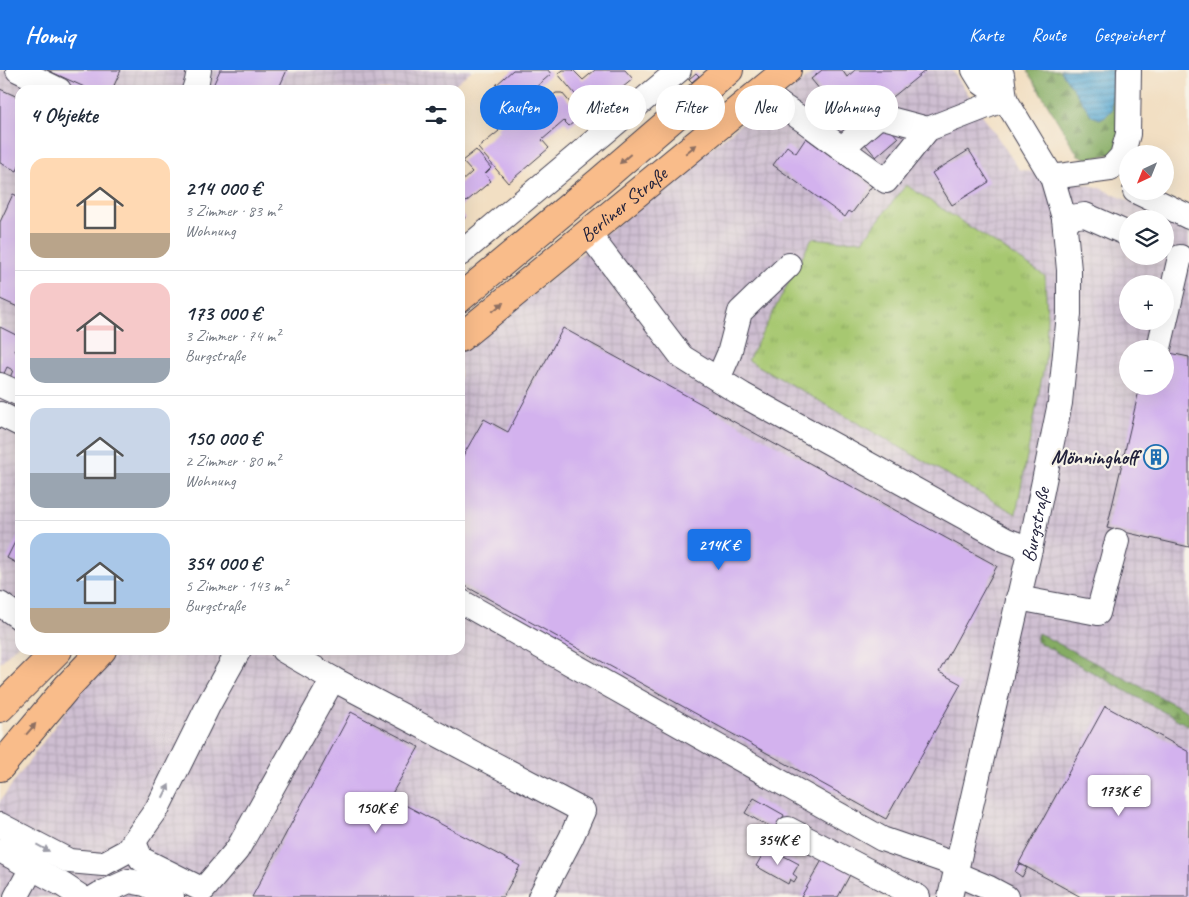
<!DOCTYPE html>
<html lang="de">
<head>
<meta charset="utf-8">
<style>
  :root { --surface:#fff; --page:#f2f2f3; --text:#1f2937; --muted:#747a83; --line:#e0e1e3; --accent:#1a73e8 }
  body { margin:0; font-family:Caveat,sans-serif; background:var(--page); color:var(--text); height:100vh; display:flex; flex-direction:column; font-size:19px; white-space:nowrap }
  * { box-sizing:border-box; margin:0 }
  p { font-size:16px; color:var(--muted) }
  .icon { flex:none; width:28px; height:28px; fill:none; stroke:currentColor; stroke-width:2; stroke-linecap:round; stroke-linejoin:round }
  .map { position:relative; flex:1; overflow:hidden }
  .panel { position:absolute; left:15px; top:15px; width:450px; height:570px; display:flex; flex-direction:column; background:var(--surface); border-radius:15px; box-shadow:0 5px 20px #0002 }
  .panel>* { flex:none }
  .banner { position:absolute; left:480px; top:15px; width:475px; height:45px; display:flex; gap:10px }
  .needle { width:32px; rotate:223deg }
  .controls { position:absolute; left:1119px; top:75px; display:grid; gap:10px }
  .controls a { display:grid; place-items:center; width:55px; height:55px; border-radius:50%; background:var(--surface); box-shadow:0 5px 20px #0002; font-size:25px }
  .price { position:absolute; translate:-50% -42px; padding:0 11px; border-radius:5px; background:#fff; color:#222; font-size:16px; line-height:32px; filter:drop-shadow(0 1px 2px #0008) }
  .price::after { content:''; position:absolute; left:50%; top:30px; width:15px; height:11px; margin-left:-8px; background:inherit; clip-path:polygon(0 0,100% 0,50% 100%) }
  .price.on { background:var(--accent); color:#fff }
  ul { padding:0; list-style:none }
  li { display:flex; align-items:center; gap:15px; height:125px; padding:0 15px }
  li+li { border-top:1px solid var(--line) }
  li span { display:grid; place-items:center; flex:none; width:140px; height:100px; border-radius:15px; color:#555 }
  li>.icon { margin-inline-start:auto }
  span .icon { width:60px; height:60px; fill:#fffc; stroke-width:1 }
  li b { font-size:21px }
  h2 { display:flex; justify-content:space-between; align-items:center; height:60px; padding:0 15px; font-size:21px }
  .pill { padding:0 18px; border-radius:22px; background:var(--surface); box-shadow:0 5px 20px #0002; font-size:18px; line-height:45px }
  .pill.on { background:var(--accent); color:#fff }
  header { display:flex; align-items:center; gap:30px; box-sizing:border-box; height:70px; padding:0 25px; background:var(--accent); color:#fff }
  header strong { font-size:24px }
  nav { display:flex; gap:28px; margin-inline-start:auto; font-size:18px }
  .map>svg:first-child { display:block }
  .industrial { fill:url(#industrial-grid); fill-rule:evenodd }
  .grass { fill:url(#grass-tufts); stroke:#647556 }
  .forest { fill:url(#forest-firs); stroke:#54674f }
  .water { fill:url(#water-rules); stroke:#3c6486 }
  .building { fill:#d3b2ee }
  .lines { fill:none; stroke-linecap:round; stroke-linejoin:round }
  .minor-casing { stroke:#413e4f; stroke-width:26 }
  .major-casing { stroke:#413e4f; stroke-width:30 }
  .minor { stroke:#fff; stroke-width:24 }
  .major { stroke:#f9bc8a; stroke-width:28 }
  .oneway { fill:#8e6f62 }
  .oneway2 { fill:#9c9ca7 }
  .labels { text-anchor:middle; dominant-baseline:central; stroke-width:4.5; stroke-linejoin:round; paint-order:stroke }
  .street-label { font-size:20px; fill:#22223b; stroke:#f7f3e8 }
  .poi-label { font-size:20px; font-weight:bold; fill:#22223b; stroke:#f7f3e8; text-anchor:end }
</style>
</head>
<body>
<header>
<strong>Homiq</strong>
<nav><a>Karte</a><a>Route</a><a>Gespeichert</a></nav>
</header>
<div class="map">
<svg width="1189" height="827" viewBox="0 0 1189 827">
  <defs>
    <pattern id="industrial-grid" width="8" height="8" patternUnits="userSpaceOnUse" patternTransform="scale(1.25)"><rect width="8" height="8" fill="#cebed1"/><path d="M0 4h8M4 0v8" fill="none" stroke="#b1a3b4"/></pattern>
    <pattern id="grass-tufts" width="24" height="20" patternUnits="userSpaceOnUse" patternTransform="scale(1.25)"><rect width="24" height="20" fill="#a7c871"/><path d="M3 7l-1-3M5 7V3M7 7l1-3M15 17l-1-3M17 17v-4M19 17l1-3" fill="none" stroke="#8fac63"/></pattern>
    <pattern id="forest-firs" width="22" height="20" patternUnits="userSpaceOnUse" patternTransform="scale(1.25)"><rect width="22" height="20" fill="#85ac63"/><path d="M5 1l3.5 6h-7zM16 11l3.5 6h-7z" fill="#6c8c53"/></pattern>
    <pattern id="water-rules" width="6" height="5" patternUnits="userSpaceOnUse" patternTransform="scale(1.25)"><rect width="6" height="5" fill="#57a7d1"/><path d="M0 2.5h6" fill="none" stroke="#4888ab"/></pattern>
  </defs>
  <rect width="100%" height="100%" fill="#f7f3e8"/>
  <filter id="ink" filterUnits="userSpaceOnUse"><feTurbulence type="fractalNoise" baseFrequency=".02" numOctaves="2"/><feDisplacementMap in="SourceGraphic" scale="10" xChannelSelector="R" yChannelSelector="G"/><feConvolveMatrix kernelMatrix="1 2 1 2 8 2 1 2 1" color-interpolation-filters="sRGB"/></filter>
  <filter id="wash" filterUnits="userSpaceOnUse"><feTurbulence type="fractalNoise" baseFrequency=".0096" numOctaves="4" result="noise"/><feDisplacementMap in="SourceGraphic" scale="20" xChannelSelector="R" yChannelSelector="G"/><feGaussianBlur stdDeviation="1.12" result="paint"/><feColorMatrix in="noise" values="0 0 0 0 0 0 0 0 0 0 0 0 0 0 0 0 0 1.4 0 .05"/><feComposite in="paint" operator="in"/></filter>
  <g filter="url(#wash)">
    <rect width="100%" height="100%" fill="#f2dfc3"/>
    <!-- industrial -->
    <path class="industrial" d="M0 0H472L448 20H20V572L0 593Z
      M816 0H952L1019 99 1097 117 1189 157V827H0V731L87 612 119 580H460V283L749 47 757 48ZM1128 149H1165V186H1128ZM1128 214H1165V251H1128ZM1128 279H1165V316H1128Z"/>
    <!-- grass -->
    <path class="grass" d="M906 115 1045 206 1047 246 1046 286 1016 444 748 290 812 168 842 171 863 170Z"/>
    <!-- forest -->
    <path class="forest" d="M1027 0H1137V84H1111L1088 89 1078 85Z
      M1038 563 1189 642V656L1036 571Z"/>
    <!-- water -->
    <path class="water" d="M1060 0H1112V40L1107 45 1100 49 1092 46Z"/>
    <g id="blocks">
      <!-- building -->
      <path class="building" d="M47 0H121L112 20H91Z
        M220 0H287L278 20H211Z
        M513 0H548L551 4 536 17 547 30 556 23H562L578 42V49L569 56 564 51 542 70 549 78 508 113 478 78 499 61 497 58 507 50 510 53 520 44 496 15Z
        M563 0H573L583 10 595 0H625L633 9 591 43 558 4Z
        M822 0H842L847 7 855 0H926L888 31V30L875 41 898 68 876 87 811 9Z
        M696 3 699 6 692 12 689 9Z
        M0 19 20 28V94L17 101 0 93Z
        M806 68 872 116 852 143 849 141 845 147 773 95 787 76 796 83Z
        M476 80 491 98 485 104 491 111 460 137V113L472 102 462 91Z
        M969 80 989 112 952 135 932 103Z
        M13 124 20 127V238L0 229V152Z
        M460 141 465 148 460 153Z
        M0 257 20 267 14 281 20 284V313L10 308 13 300 7 297 0 312Z
        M563 258 997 496 939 602 961 614 886 749 460 513V391L484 349 508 362Z
        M1165 282 1189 287V477L1107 458 1140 316H1165Z
        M20 462V495L7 488Z
        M1105 636 1189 682V827H1081L1019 793Z
        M351 642 419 677 390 727 520 796 503 827H252Z
        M754 728 784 745 776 761 745 743Z
        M767 777 799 794 793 804 797 807 794 812 790 809 788 814 756 796Z
        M825 785 852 801 838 827H801Z
        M1019 794 1027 798 1022 807 1015 802Z"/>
    </g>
  </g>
  <g filter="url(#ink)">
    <use href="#blocks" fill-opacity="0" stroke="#413e4f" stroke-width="1"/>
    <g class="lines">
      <defs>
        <g id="minor">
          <path d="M18 0 59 20"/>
          <path d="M999 0 1002 5 1005 29"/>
          <path d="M194 20 197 11 199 0"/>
          <path d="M760 21 806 52 886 111 928 59 1005 29"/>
          <path d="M842 78 879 46 928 59"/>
          <path d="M1110 99 1122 86 1128 64 1129 0"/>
          <path d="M1052 107 1110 99"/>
          <path d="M1135 121 1189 147"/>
          <path d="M1064 148 1085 145 1128 164"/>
          <path d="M588 163 682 287 743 325 1006 470 1030 479"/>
          <path d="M460 184 679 0"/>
          <path d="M1159 278 1180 187"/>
          <path d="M718 309 729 284 740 242 789 195"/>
          <path d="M0 315 20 324"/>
          <path d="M0 344 20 354"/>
          <path d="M1018 528 1098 543 1117 471"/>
          <path d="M460 531 882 769 957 795"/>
          <path d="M0 534 20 548"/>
          <path d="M333 609 583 741 571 768 540 827"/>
          <path d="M0 755 69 791 103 794 127 781 157 739 209 634 239 580"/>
          <path d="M788 759 918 827"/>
          <path d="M134 772 141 789 203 820 237 780 333 609 283 580"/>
          <path d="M0 780 63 815 81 827"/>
          <path d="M956 804 989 818 1006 827"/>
          <path d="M16 827 32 798"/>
          <path d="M95 827 100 824 129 811 145 814 172 827"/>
          <path id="s1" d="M950 827 1030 479 1060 333 1069 244V200L1064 148 1052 107 1005 29 982 13 974 0"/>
        </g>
        <g id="major">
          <path d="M460 228 600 111 729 0"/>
          <path id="s2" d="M460 268 787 0"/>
          <path d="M0 638 58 580"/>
          <path d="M0 697 68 616 102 580"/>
        </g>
      </defs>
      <!-- minor casing -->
      <use href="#minor" class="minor-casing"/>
      <!-- major casing -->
      <use href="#major" class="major-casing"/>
      <!-- minor -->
      <use href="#minor" class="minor"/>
      <!-- major -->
      <use href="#major" class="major"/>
    </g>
    <!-- one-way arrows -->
    <defs><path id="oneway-solid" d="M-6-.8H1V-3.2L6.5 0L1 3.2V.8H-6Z" transform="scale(1.25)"/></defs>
    <g class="oneway">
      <use href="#oneway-solid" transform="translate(691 79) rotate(-39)"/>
      <use href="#oneway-solid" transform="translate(625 89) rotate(139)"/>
      <use href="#oneway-solid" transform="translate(498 237) rotate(-39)"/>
      <use href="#oneway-solid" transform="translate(31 659) rotate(-49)"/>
    </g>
    <g class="oneway2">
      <use href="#oneway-solid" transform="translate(166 721) rotate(-64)"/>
      <use href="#oneway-solid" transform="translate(43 778) rotate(28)"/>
    </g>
  </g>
  <!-- icons -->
  <defs>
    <symbol id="building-ring" viewBox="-11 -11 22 22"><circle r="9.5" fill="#f7f3e8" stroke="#1f6fb2" stroke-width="1.5"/><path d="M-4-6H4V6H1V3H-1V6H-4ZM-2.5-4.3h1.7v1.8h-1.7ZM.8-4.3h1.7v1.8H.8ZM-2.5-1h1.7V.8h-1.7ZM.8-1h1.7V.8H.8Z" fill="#1f6fb2"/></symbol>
  </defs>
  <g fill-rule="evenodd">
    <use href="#building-ring" x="1142" y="373" width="28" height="28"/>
  </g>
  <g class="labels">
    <!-- street labels -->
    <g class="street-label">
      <text stroke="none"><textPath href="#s2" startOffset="211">Berliner Straße</textPath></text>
      <text stroke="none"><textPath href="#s1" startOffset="382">Burgstraße</textPath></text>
    </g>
    <!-- poi labels -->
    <g class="poi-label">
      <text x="1138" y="387">Mönninghoff</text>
    </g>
  </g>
</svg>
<div class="controls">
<a><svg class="needle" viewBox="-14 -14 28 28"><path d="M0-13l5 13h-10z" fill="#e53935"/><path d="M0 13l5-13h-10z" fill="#747a83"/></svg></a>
<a><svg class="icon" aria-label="layers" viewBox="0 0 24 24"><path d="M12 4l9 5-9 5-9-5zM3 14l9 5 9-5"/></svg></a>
<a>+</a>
<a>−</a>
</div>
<b class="price on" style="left:719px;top:501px">214K €</b>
<b class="price" style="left:1119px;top:747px">173K €</b>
<b class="price" style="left:376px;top:764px">150K €</b>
<b class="price" style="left:778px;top:796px">354K €</b>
<div class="banner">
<a class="pill on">Kaufen</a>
<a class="pill">Mieten</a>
<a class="pill">Filter</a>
<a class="pill">Neu</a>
<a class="pill">Wohnung</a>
</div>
<section class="panel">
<h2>4 Objekte<svg class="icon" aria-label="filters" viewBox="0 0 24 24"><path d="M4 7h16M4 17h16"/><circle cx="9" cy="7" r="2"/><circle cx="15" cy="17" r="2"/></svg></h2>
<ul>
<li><span style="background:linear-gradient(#ffd9b3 75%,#b9a48a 0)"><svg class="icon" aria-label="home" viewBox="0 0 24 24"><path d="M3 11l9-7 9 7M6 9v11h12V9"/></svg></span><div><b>214 000 €</b><p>3 Zimmer · 83 m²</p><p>Wohnung</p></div></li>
<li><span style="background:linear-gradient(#f6c9c9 75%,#9aa5b1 0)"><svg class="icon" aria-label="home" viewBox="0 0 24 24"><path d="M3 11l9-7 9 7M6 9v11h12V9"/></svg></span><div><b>173 000 €</b><p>3 Zimmer · 74 m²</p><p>Burgstraße</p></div></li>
<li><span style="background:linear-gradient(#c9d6e8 65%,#9aa5b1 0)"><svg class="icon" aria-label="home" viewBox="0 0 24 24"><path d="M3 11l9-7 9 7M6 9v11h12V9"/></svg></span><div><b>150 000 €</b><p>2 Zimmer · 80 m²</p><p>Wohnung</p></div></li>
<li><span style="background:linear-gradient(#a9c7e8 75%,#b9a48a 0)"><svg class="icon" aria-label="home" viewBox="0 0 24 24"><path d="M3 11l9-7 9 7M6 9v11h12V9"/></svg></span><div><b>354 000 €</b><p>5 Zimmer · 143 m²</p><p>Burgstraße</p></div></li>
</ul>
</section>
</div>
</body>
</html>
